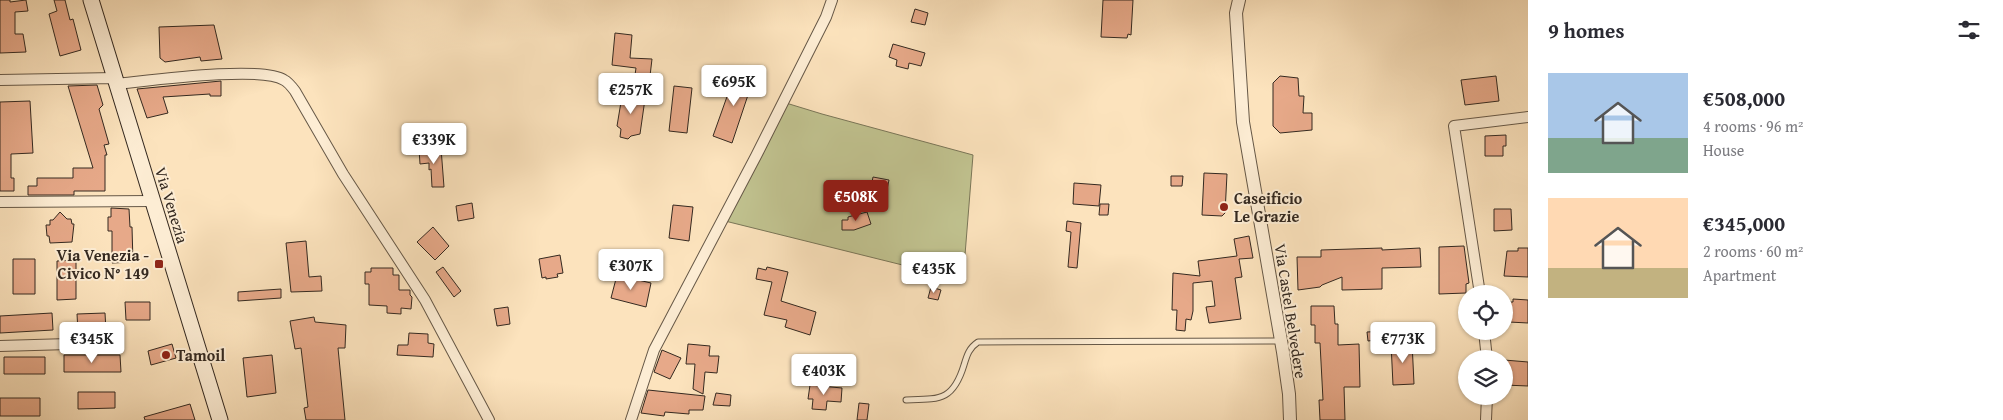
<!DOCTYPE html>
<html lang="en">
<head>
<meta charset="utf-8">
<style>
  :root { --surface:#fff; --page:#f2f2f3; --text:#2b2b33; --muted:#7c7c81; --accent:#8f2418 }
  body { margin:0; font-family:"Gentium Book Plus",serif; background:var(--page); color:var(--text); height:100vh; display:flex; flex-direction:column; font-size:19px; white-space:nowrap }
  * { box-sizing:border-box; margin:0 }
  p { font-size:16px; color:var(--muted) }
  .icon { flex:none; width:28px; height:28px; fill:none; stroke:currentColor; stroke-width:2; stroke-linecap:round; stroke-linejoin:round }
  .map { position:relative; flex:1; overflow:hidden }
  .panel { display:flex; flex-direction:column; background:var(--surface); width:475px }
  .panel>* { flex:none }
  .controls { position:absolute; left:1458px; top:285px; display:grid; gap:10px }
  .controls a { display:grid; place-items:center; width:55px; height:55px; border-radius:50%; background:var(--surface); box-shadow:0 1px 4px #0004; font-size:25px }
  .price { position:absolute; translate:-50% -42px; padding:0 11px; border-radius:5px; background:#fff; color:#222; font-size:16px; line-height:32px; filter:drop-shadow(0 1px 2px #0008) }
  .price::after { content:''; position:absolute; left:50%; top:30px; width:15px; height:11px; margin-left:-8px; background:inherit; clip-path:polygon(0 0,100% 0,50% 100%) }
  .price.current { background:var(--accent); color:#fff }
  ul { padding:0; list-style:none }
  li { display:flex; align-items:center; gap:15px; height:125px; padding:0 20px }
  li span { display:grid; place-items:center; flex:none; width:140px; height:100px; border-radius:0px; color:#555 }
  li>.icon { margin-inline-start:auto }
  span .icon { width:60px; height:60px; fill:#fffc; stroke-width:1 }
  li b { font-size:21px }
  h2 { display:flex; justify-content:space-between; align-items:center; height:60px; padding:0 20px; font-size:21px }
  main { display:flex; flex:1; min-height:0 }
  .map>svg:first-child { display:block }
  .green { fill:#c1c390; stroke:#7a7658 }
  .building { fill:#e7a989; stroke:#342920 }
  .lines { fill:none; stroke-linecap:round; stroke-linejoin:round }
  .service-casing { stroke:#665847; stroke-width:7 }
  .minor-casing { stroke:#665847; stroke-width:12 }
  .tertiary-casing { stroke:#665847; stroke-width:14 }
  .secondary-casing { stroke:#342920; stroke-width:17 }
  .service { stroke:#fdedd4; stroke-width:5 }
  .minor { stroke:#fdedd4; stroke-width:10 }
  .tertiary { stroke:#fdedd4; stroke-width:12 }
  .secondary { stroke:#fdedd4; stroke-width:15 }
  .poi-dot { fill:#8f2418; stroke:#fdedd4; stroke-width:2 }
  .labels { text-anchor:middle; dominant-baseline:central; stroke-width:4; stroke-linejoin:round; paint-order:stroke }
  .poi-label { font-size:16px; font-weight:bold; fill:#342920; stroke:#fdedd4; text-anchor:start }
  .street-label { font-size:16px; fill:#342920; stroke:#fdedd4 }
</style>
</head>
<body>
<main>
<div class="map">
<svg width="1528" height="420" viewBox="0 0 1528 420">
  <rect width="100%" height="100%" fill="#fce3bd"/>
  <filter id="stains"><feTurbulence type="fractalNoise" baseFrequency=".004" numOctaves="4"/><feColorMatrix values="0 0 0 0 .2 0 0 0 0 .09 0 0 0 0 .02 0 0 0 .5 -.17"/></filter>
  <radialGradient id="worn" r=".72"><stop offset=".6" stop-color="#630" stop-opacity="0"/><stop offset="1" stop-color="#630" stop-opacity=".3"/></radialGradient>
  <!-- green -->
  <path class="green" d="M786 103 822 114 973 155 963 280 725 221Z"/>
  <!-- building -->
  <path class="building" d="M0 0H10V2L26 0 28 11 15 12V34H23L26 52 0 53Z
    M54 0H65L70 20 73 19 81 50 60 56 49 14 57 11Z
    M1103 0H1133L1131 35 1128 34 1127 38 1101 37Z
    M915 9 928 13 925 25 911 22Z
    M214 25 222 59 201 61 200 57 165 62 160 58 159 27Z
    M615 33 632 35 630 58 652 59 650 76 635 75 636 68 612 65Z
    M893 44 925 53 921 66 909 63 908 69 896 66 897 60 889 57Z
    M742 70 755 74 732 143 713 136 729 91 723 90 724 81 738 83Z
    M1280 76 1298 78 1299 96H1304L1303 113H1312V130L1280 133 1273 126V83Z
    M1496 76 1499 101 1465 105 1461 80Z
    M221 81V96H210V94L163 97 168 113 147 118 137 89Z
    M97 85 103 105 99 109 109 144 104 145 107 155H105V191H74V195H28V186H37V178H73V168H93L68 86Z
    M674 86 692 88 687 133 669 131Z
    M627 91 635 92 637 97 645 99 640 134 631 136 628 139 620 137 621 129 617 126 621 102 625 100Z
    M30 101 33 153 11 154V178H14V191H0V102Z
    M1506 135V146H1503V156H1485V136Z
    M441 148 444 187H432L431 169 429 170V163L420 164 419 149Z
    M1204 173 1227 174 1225 213 1222 216 1202 215Z
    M1171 176H1183L1182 186H1171Z
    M873 177 889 180 883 208 874 206 878 188 871 187Z
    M1074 183 1101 185 1099 206 1073 204Z
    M472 203 474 218 458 221 456 206Z
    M1100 204H1109L1108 215H1099Z
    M673 205 693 207 689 241 669 238Z
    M111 208 129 209 130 227H132L133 262 112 263V231H108V217H111Z
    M1494 209H1511L1512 230 1494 231Z
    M60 212 67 219H71L72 224H74L72 242 50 243 49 236H47L46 225H50V220H53Z
    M867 212 871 224 854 230H842V220H848V217Z
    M1067 221 1081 223 1077 268 1068 267 1071 232 1066 231Z
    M433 227 449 246 435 260 417 242Z
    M1249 236 1253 258 1239 259 1242 277 1235 278 1241 319 1209 323 1206 307 1215 306 1212 281 1193 283V311L1191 320 1186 319 1185 331 1176 330 1177 310H1172L1173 273 1200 276 1198 261 1237 256 1234 239Z
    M306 241 309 277 321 276 322 291 291 292 286 243Z
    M1464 246 1469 283 1466 284V293L1439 294V247Z
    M1382 248V250L1420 248 1421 267 1382 268V289L1342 290V277L1322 285 1320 287 1298 290 1297 257H1321V250Z
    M1518 248H1528V277L1504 276 1507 251H1518Z
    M560 255 563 273 557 274 558 277 546 279V277L542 278 539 259Z
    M13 259H35V294H13Z
    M76 260V299L57 300V261Z
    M443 267 461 291 454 297 436 272Z
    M767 267 788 272 781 301 816 312 810 335 785 327 787 320 764 315 772 282 756 279 758 268 766 270Z
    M371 268H393V275H399V290H410V295L412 297 411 309 401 308V314L387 313V306L369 305V284H365V272H371Z
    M617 275 651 283 646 307 611 298Z
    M931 287 941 290 938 300 928 298Z
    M281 289V298L238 301V292Z
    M1513 299 1528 300V323L1509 322 1510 317H1504L1505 302H1513Z
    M125 302H150V320H126Z
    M1311 306H1334L1335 324H1338V345L1359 344 1360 387H1344L1345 420H1320L1319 400H1323L1320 343H1315V325H1311Z
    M508 307 510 324 497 326 494 309Z
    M52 313 53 330 0 333V316Z
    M105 313 106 331 78 332 77 314Z
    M314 317 315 322 346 325 345 348H338L345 420H306L304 408 308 407 301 348 295 349 290 321Z
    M1386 331 1387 348H1377L1376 340 1368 341 1367 332Z
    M409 333 428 334V343L434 344 433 357 397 355 398 345H408Z
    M1412 342 1414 384 1393 385 1391 343Z
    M172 344 176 358 151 365 148 351Z
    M688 344 710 346 709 356H719L717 373 705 372 703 394 693 389 695 364H686Z
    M662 350 681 358 670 379 654 372Z
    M64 355H120L121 372H64Z
    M272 355 276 393 247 397 243 358Z
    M4 357H45V374H4Z
    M1504 360 1528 362V386L1504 385Z
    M810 385 842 388 841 402 827 401 826 410 812 409 813 399H808Z
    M648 390 705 396 703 410H689V414L665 412 664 416 641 413Z
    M78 392H115V408L78 409Z
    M716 393 731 395 730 406 713 405Z
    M0 398H40V416H0Z
    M859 403 869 404 867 420H857Z
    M190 404 195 420H145L144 417Z"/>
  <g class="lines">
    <defs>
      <path id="service" d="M906 400C940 399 953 401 964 365 967 355 969 348 978 342L1280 341"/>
      <path id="minor" d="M0 80 115 78
        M116 84C147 81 261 65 284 80 288 82 292 87 295 91L343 174 425 300 489 420
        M0 202 152 201
        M1480 294 1454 126 1528 117
        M1484 331 1487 359
        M0 346 103 343
        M631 420 654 350 756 156 826 17 832 0
        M1486 420 1487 396"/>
      <path id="tertiary" d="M1239 0 1236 13 1243 122 1283 352 1289 394 1290 420"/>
      <path id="secondary" d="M91 0 220 420"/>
    </defs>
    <!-- service casing -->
    <use href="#service" class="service-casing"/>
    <!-- minor casing -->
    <use href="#minor" class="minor-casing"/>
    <!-- tertiary casing -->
    <use href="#tertiary" class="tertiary-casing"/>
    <!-- secondary casing -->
    <use href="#secondary" class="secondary-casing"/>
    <!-- service -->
    <use href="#service" class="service"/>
    <!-- minor -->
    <use href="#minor" class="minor"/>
    <!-- tertiary -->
    <use href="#tertiary" class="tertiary"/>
    <!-- secondary -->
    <use href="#secondary" class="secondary"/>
  </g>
  <!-- markers -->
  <g class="poi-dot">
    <circle cx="1224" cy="207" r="5"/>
    <rect x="154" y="259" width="10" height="10" rx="2.5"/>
    <circle cx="166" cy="355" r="5"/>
  </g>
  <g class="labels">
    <!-- poi labels -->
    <g class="poi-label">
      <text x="1234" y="198">Caseificio<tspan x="1234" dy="18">Le Grazie</tspan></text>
      <text x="149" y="255" text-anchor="end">Via Venezia -<tspan x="149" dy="18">Civico N° 149</tspan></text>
      <text x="176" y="355">Tamoil</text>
    </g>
    <!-- street labels -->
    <g class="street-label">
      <text transform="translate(172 205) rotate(73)">Via Venezia</text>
      <text transform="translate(1291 311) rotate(81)">Via Castel Belvedere</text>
    </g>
  </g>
  <rect width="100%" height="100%" filter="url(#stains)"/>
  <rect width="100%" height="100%" fill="url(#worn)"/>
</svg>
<div class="controls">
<a><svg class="icon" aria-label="locate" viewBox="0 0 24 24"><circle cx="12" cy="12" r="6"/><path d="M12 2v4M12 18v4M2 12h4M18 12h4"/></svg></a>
<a><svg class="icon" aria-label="layers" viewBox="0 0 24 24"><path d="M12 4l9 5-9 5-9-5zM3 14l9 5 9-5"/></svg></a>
</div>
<b class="price" style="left:734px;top:107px">€695K</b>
<b class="price" style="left:631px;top:115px">€257K</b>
<b class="price" style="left:434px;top:165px">€339K</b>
<b class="price current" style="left:856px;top:222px">€508K</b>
<b class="price" style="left:631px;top:291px">€307K</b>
<b class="price" style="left:934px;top:294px">€435K</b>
<b class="price" style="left:92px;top:364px">€345K</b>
<b class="price" style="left:1403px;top:364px">€773K</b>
<b class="price" style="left:824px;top:396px">€403K</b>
</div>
<section class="panel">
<h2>9 homes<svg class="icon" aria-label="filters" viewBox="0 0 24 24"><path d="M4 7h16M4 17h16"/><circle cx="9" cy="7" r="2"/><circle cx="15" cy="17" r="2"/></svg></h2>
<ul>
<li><span style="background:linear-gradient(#a9c7e8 65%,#7fa58c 0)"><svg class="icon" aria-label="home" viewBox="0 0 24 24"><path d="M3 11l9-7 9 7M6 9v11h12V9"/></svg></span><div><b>€508,000</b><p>4 rooms · 96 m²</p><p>House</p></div></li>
<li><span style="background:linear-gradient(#ffd9b3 70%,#c2b280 0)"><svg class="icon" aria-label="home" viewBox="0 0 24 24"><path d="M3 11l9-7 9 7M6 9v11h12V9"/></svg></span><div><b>€345,000</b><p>2 rooms · 60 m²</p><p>Apartment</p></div></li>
</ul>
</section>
</main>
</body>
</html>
